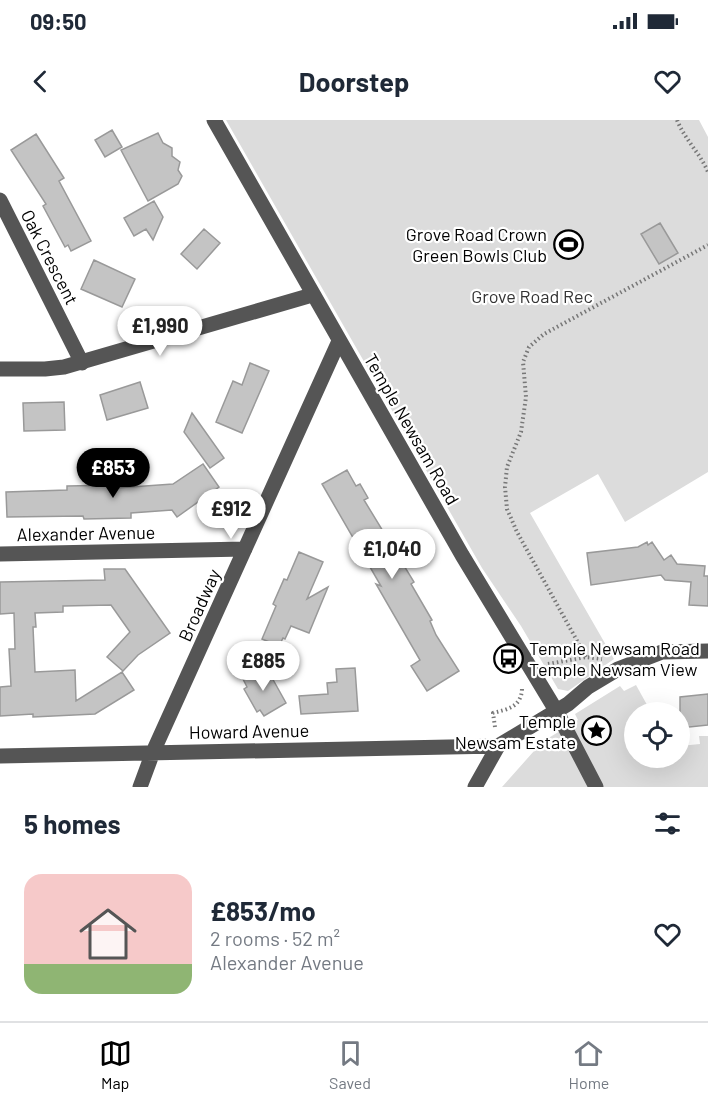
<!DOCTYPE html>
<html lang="en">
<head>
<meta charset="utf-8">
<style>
  :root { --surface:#fff; --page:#f2f2f3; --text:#1f2937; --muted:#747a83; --line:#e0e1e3; --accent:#000 }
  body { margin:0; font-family:Barlow,sans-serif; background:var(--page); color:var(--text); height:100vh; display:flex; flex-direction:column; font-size:22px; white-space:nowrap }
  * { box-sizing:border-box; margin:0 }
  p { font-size:20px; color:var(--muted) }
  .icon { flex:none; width:33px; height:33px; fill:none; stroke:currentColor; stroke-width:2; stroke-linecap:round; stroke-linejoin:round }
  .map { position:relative; height:667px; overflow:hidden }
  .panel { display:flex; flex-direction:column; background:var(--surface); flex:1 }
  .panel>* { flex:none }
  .tools { position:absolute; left:624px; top:582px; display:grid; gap:12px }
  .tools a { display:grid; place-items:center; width:66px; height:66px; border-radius:50%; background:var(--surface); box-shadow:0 6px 24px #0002; font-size:30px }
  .price { position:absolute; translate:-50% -51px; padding:0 14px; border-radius:21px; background:#fff; color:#222; font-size:20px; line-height:39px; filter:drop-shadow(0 2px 3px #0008) }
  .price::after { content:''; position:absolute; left:50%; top:36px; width:18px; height:14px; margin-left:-9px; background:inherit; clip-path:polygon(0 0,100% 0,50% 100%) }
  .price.current { background:var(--accent); color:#fff }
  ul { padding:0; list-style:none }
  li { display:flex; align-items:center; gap:18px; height:150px; padding:0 24px }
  li span { display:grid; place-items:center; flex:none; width:168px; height:120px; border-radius:18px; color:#555 }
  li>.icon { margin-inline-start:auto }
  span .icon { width:72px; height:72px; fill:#fffc; stroke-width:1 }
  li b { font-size:26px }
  h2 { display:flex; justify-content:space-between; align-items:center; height:72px; padding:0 24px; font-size:26px }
  .status { display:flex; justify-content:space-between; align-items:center; height:42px; padding:0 30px; background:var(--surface); direction:ltr }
  .status svg { height:16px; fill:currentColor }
  header { display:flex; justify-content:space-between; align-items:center; height:78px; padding:0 24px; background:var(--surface); font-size:27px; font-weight:700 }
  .tab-bar { display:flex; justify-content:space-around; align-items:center; height:84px; border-top:2px solid var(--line); background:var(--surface); font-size:16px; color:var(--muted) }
  .tab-bar a { display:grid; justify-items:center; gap:3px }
  .tab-bar .current { color:var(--accent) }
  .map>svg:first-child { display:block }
  .green { fill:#dcdcdc }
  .building { fill:#c4c4c4; stroke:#999; stroke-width:1.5 }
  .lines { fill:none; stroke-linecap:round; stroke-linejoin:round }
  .path { stroke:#777; stroke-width:4; stroke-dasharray:1.5 3; stroke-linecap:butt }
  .minor { stroke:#555; stroke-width:15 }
  .labels { text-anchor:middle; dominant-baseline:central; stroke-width:4.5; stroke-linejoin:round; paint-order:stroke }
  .poi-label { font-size:18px; fill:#000; stroke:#fff; text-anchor:end }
  .street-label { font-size:18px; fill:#000; stroke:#fff }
  .park-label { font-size:18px; fill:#333; stroke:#fff }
</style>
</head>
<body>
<div class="status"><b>09:50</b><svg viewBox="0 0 49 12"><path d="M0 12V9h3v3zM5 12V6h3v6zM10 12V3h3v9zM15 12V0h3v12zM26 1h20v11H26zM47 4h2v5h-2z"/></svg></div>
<header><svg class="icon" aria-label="back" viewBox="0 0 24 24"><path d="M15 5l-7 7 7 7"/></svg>Doorstep<svg class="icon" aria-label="heart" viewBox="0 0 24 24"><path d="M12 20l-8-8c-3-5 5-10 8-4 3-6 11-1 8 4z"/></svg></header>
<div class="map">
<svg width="708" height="667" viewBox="0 0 708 667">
  <rect width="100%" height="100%" fill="#fff"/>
  <!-- green -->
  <path class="green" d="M226 0H699L708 17V352L625 402 598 354 530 393 614 539 568 571 558 569 521 506 482 448Z
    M636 565 651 592H634V638H680V626L700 624 699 616H708V667H502L542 622 578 600 575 594 620 566 624 571Z"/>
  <!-- building -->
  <path class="building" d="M112 10 122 27 105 37 95 20Z
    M158 13 163 23 172 28V36L180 42 178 50 182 56 178 64 148 81 121 30Z
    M36 14 64 58 59 61 91 121 71 131 68 125 65 127 43 86 46 84 11 30Z
    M154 81 163 97 153 120 146 109 134 116 124 98Z
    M660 103 678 133 659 144 641 114Z
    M204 109 220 123 197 149 181 134Z
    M94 140 135 159 122 187 81 169Z
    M250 243 269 251 242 313 216 302 233 261 242 265Z
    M140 262 148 288 107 300 100 275Z
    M64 282 65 310 24 311 23 283Z
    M192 293 224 338 210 348 184 312Z
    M203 344 219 367 177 397 172 390 131 393V398L84 399 83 396 7 397 6 372 67 370V366L117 365V368L173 364Z
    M347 350 356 366 360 364 368 378 364 380 414 462 411 464 432 500 430 501 436 515 459 551 427 571 411 546 420 540 376 464 381 466 322 364Z
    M647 422 648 425 652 422 664 440 671 435 677 444 705 446 704 456H708V486L689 485 691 462 665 460 661 455 591 465 587 433 638 427Z
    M299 432 323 442 307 479 328 467 309 513 291 506 285 519 283 518 279 526 262 519 276 486 273 484 284 459 287 460Z
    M104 449H125L170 513 138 535 123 551 107 537 130 512 111 485 63 486V492L35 493 36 507H33L35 552 75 550 76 581 122 552 134 570 95 594 33 597V594L0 596V567L11 566 9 529H15L14 493 0 494V462L105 460Z
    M266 547 286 583 264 596 260 590 257 592 244 569 247 567 243 559Z
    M355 548 358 591 301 594 299 576 328 574 327 563 337 562 336 549Z
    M708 574V605L680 608V577Z"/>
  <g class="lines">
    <!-- path -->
    <path class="path" d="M677 0C685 20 700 33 708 52
      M586 537 517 412 507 389 505 367 507 347 521 312 526 277 523 242 529 227 544 214 708 125
      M548 544 586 537 602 539
      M495 607 493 593C508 589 521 587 522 569"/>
    <!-- minor -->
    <path class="minor" d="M214 0 462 435 557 592 596 667
      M0 80 82 243
      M0 249H45L64 247 312 175
      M0 434 245 429
      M0 636 498 626
      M140 667 153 632 339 221
      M475 667 498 626 568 584 588 567 618 549 662 532 708 531"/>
  </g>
  <!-- icons -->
  <defs>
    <symbol id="stadium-ring" viewBox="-11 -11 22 22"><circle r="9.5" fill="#fff" stroke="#000" stroke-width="1.5"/><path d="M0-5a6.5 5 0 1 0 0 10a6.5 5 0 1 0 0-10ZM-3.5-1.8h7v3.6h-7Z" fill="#000"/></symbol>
    <symbol id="bus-ring" viewBox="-11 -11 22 22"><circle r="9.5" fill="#fff" stroke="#000" stroke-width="1.5"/><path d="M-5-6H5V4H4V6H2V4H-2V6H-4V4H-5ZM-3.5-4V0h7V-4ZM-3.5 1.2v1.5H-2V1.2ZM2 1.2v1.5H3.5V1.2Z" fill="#000"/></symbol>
    <symbol id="sight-ring" viewBox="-11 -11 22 22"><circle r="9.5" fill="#fff" stroke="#000" stroke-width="1.5"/><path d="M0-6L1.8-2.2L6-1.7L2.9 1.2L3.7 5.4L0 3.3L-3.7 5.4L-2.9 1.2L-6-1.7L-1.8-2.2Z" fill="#000"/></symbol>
  </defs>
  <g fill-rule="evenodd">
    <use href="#stadium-ring" x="552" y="108" width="33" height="33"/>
    <use href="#bus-ring" x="492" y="522" width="33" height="33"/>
    <use href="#sight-ring" x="580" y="594" width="33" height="33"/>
  </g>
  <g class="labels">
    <!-- poi labels -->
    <g class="poi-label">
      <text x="547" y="114">Grove Road Crown<tspan x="547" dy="21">Green Bowls Club</tspan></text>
      <text x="529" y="528" text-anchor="start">Temple Newsam Road<tspan x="529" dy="21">Temple Newsam View</tspan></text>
      <text x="576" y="601">Temple<tspan x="576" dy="21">Newsam Estate</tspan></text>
    </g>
    <!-- street labels -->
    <g class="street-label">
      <text transform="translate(50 137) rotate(63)">Oak Crescent</text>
      <text transform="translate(412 309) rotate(60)">Temple Newsam Road</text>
      <text transform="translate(86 413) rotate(-1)">Alexander Avenue</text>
      <text transform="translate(199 485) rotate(-66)">Broadway</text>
      <text transform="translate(249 611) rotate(-1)">Howard Avenue</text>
    </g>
    <!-- park labels -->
    <g class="park-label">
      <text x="532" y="176">Grove Road Rec</text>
    </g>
  </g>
</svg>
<div class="tools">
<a><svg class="icon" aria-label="locate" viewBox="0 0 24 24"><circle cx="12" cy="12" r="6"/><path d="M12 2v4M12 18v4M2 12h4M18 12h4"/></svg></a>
</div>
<b class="price" style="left:160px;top:237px">£1,990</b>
<b class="price current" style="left:113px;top:379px">£853</b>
<b class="price" style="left:231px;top:420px">£912</b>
<b class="price" style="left:392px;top:460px">£1,040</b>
<b class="price" style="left:263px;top:572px">£885</b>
</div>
<section class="panel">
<h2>5 homes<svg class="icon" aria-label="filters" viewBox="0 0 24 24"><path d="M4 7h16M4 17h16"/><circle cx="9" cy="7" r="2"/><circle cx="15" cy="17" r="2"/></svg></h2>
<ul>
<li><span style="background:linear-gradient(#f6c9c9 75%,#8fb573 0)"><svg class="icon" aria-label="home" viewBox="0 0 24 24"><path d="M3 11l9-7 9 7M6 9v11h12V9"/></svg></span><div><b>£853/mo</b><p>2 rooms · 52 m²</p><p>Alexander Avenue</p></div><svg class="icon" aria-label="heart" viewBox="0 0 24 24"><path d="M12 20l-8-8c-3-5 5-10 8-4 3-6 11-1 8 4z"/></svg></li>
</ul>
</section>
<nav class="tab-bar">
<a class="current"><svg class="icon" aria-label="map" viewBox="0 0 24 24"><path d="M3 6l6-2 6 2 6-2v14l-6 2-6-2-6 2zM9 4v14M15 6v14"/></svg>Map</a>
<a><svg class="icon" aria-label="saved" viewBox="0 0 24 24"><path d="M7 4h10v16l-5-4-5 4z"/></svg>Saved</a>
<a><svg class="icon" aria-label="home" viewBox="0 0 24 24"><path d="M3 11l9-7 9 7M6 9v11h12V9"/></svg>Home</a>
</nav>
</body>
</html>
